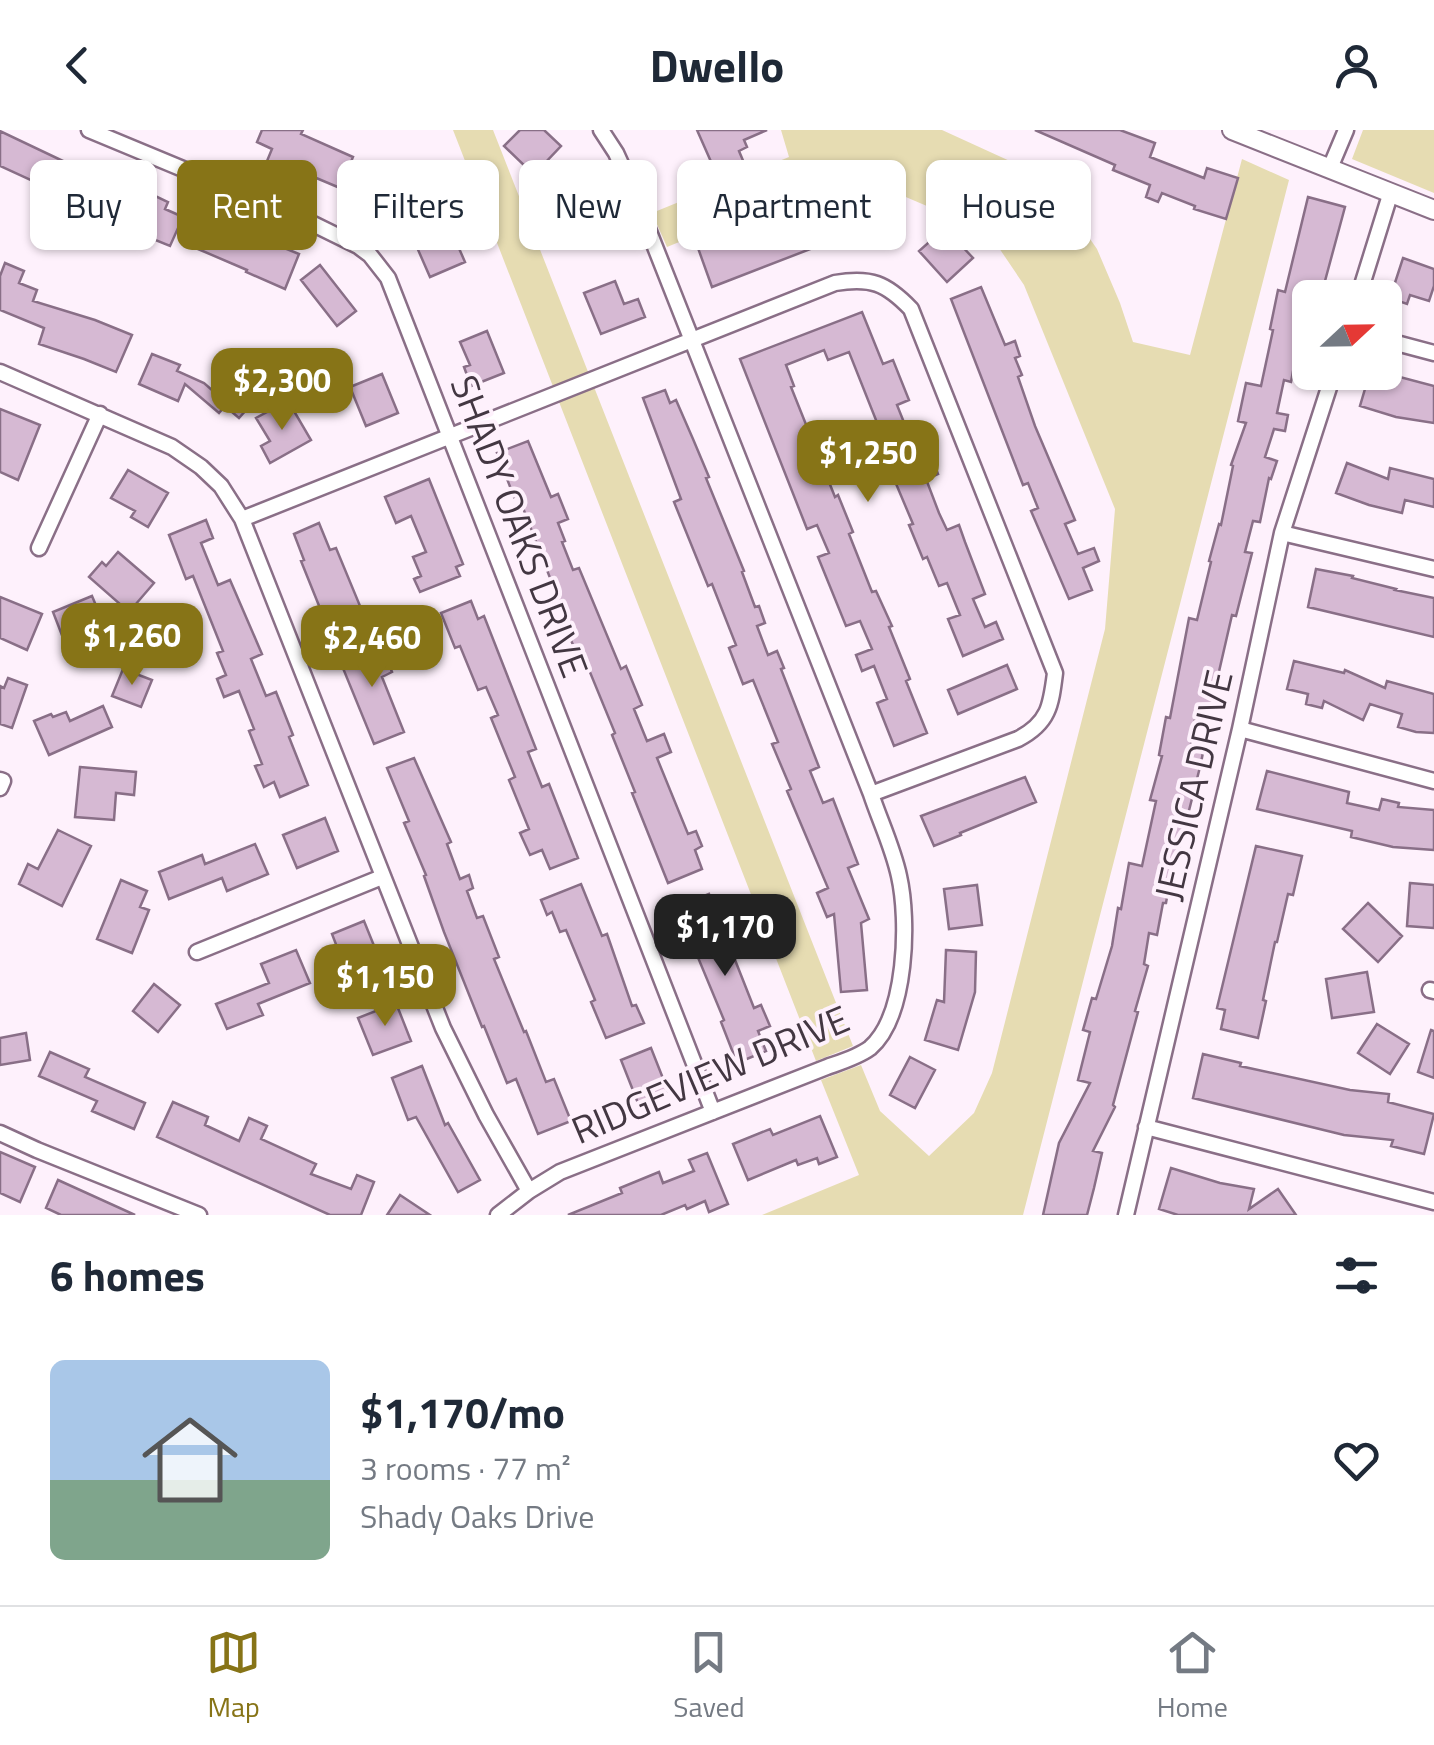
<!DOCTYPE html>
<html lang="en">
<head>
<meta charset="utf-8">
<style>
  :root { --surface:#fff; --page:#f6f6f7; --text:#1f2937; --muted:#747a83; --line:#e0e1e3; --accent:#877417 }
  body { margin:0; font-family:"Titillium Web",sans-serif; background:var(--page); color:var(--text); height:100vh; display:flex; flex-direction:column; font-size:38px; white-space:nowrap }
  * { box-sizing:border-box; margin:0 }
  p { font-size:32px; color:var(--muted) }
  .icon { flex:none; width:55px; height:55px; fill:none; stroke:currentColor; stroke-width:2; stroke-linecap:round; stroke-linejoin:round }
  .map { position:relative; height:1085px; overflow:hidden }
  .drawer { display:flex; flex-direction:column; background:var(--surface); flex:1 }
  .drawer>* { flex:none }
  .guide { position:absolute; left:30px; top:30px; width:1375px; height:90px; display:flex; gap:20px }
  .needle { width:65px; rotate:68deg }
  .fabs { position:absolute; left:1292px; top:150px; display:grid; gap:20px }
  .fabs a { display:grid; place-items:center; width:110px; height:110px; border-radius:15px; background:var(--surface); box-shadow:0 2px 8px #0004; font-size:50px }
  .price { position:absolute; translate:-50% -85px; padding:0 22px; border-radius:20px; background:var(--accent); color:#fff; font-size:32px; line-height:65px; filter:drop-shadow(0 2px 5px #0008) }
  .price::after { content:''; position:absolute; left:50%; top:60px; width:30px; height:22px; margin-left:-15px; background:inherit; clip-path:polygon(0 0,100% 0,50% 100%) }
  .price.selected { background:#222; color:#fff }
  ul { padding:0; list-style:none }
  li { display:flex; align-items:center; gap:30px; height:250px; padding:0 50px }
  li span { display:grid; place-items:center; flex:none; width:280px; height:200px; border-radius:15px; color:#555 }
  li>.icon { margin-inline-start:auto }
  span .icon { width:120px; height:120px; fill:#fffc; stroke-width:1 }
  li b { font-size:42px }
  h2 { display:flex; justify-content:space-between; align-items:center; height:120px; padding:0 50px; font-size:42px }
  .chip { padding:0 35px; border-radius:15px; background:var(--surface); box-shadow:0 2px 8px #0004; font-size:35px; line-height:90px }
  .chip.selected { background:var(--accent); color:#fff }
  header { display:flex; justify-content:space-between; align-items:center; height:130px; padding:0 50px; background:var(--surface); font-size:45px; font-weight:700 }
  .tabs { display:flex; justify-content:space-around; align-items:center; height:140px; border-top:2px solid var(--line); background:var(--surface); font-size:28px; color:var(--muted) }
  .tabs a { display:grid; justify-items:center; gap:5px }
  .tabs .selected { color:var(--accent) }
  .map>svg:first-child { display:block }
  .green { fill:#e6dcb2 }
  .building { fill:#d6b9d3; stroke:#896f87; stroke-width:2.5 }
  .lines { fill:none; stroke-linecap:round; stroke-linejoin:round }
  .minor-casing { stroke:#8a6f87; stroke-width:19 }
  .tertiary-casing { stroke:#8a6f87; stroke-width:22 }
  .minor { stroke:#fff; stroke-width:14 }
  .tertiary { stroke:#fff; stroke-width:18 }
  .labels { text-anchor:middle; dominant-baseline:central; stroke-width:8; stroke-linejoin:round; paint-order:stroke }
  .street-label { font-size:38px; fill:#433742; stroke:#fef1fc }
</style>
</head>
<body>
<header><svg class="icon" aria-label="back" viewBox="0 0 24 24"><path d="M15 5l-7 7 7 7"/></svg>Dwello<svg class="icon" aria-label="person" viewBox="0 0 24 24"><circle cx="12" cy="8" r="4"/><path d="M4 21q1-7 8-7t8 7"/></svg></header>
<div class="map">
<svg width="1434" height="1085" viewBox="0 0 1434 1085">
  <rect width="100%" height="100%" fill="#fef1fc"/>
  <!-- green -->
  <path class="green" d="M453 0H493L853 916 816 931Z
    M781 0H942L1021 36 1065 73 1097 119 1120 173 1133 212 1190 225 1242 29 1289 50 1023 1085H762L859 1045 821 950 861 935 880 981 929 1026 974 983 992 943 1105 499 1115 379 1024 155 997 115 969 94 866 50 843 45 667 117 652 83 789 27Z
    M1363 0H1434V63L1352 29Z"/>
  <!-- building -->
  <path class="building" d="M262 0H303L301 4 353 27 340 58 288 36 286 39 267 31 272 19 257 12Z
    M520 0H544L561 16 542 36 538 33 530 41 504 16Z
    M697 0H767L744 10 747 17 739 21 747 40 720 52Z
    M1035 0H1120L1155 13 1150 27 1204 48 1207 38 1238 48 1226 89 1194 79 1195 76 1162 63 1158 72 1146 67 1150 55 1113 40 1115 35Z
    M0 1 84 41 82 47 144 80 151 64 168 72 165 79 183 87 170 116 143 105 144 102 120 92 119 93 81 73 0 36Z
    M384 38 397 50 401 46 421 63 393 97 359 68Z
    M588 48 596 65 587 69 595 91 558 106 543 66Z
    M1308 67 1345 77 1322 162 1305 157 1299 188 1310 190V210L1304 238 1294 236 1291 252 1284 250 1277 283 1288 285 1285 301 1274 299 1265 327 1277 331 1271 349 1269 348 1260 392 1253 391 1245 422 1252 423 1236 486 1232 485 1209 585 1196 583 1191 614 1204 617 1201 633 1176 732H1173L1166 773H1163L1157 805 1149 803 1144 834 1148 836 1135 881 1138 882 1113 975 1115 977 1093 1021 1102 1023 1094 1058 1087 1085H1043L1059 1013 1090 953 1078 950 1090 902 1083 900 1092 868 1096 869 1112 816 1118 778 1121 779 1129 733 1142 736 1156 671 1150 670 1162 626 1159 625 1166 587 1170 588 1189 488 1197 490 1211 432 1209 431 1219 394 1221 395 1233 336 1231 335 1246 293 1238 291 1246 253 1261 256 1273 200 1270 199 1278 160 1285 162Z
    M816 74 831 111 712 157 698 118 734 105 738 117 803 90 799 81Z
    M849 74 892 78 890 111 846 107Z
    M210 91 259 112 260 108 299 124 285 159 246 142 247 140 198 119Z
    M447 91 465 132 430 147 412 106Z
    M945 98 973 128 947 152 919 121Z
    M1403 128 1434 139V156L1429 171 1410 165 1407 174 1390 168Z
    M5 133 24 141 19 153 37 160 33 171 95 190 132 205 116 242 84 229 39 214 44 198 0 180V146Z
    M320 135 356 181 337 196 301 150Z
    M615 151 624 174 638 169 645 187 601 204 584 163Z
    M981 157 1005 215 1015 211 1020 226 1015 228 1022 245 1018 247 1035 296 1075 390 1065 394 1078 424 1094 418 1099 431 1083 438 1092 460 1069 469 1031 381 1038 378 1028 353 1023 355 951 169Z
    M862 182 883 234 893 230 909 270 897 275 909 305 921 300 928 316 938 344 926 349 939 383 947 400 959 395 965 412 985 464 973 469 985 497 996 492 1003 509 963 526 948 489 960 485 947 453 939 456 927 427 923 429 909 395 913 394 870 292 876 290 849 222 828 230 824 220 786 235 794 256 791 257 835 367 838 365 853 402 849 404 872 462 876 461 892 496 889 497 910 549 906 551 927 603 894 616 877 573 887 569 874 536 862 541 856 525 872 519 860 491 846 496 818 427 829 423 817 395 807 399 740 229Z
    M487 201 504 243 471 256 464 237 470 235 460 212Z
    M152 224 180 235 177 241 204 253 213 261 234 236 263 261 239 288 225 276 219 283 185 254 178 271 139 254Z
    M1370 242H1381L1434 256V293L1396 287 1360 276Z
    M382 244 398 283 366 296 350 257Z
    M665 260 670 273 676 270 693 309 709 347 706 348 744 441 742 442 755 477 759 476 765 493 757 496 768 525 777 521 784 538 781 539 819 637 810 641 823 673 833 669 858 734 848 738 869 789 861 793 867 860 841 862 834 784 827 787 817 763 828 758 787 661 791 659 772 614 778 612 753 550 743 554 729 518 736 515 712 454 708 456 674 372 681 369 643 268Z
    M282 274 288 285 294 281 311 310 270 333 261 316 270 311 256 288Z
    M0 279 40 295 18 350 0 342Z
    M528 311 551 367 558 364 568 389 558 393 565 411 562 412 573 440 579 438 621 539 626 536 642 575 634 579 647 611 664 604 671 622 657 628 688 704 696 701 702 716 695 720 702 739 668 753 632 663 635 662 612 605 615 603 585 530 580 532 566 498 569 497 518 365 514 367 497 323Z
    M1347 333 1388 349 1390 338 1434 349V377L1405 370 1402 383 1369 375 1336 363Z
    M128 340 168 363 148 397 131 387 135 381 111 368Z
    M429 349 463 434 456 437 460 446 420 462 414 449 421 446 413 427 426 422 411 386 396 393 385 367Z
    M206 390 213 408 201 413 218 455 230 450 262 524 251 529 266 566 276 562 293 605 289 607 308 655 280 667 274 652 264 657 255 636 262 634 249 601 254 599 239 561 224 567 217 549 226 545 217 523 223 521 193 446 186 449 169 405Z
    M319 393 330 420 336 418 365 488 330 503 301 431 304 430 294 404Z
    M118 422 154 453 129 482 89 447 102 432 106 436Z
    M1316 439 1353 446 1352 448 1396 459 1395 460 1434 468V507L1308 477Z
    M92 466 105 497 65 513 53 482Z
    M0 467 42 484 27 520 0 508Z
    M471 471 478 489 484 486 536 619 528 622 542 657 549 654 578 728 550 739 542 720 530 725 520 703 529 699 509 650 515 647 491 588 498 585 486 557 478 560 460 516 455 518 441 483Z
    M379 509 392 542 382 547 404 602 374 614 338 526Z
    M1294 531 1344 543 1345 540 1385 558 1387 551 1434 564V603L1416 602 1398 597 1402 584 1370 574 1363 590 1324 571 1322 578 1306 574 1308 564 1287 559Z
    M1007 535 1017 559 958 584 948 560Z
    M123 539 152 550 141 577 112 566Z
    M8 548 27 555 12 598 0 594V556L4 558Z
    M103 576 112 597 49 625 34 591 51 584 53 587 66 582 70 591Z
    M414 628 451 712 447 714 460 749 469 745 473 758 467 761 477 788 483 786 499 827 494 829 524 902 526 901 546 952 554 949 571 991 538 1004 516 949 507 953 484 896 482 897 444 802 424 746 426 745 404 693 409 691 387 638Z
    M80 637 136 642 134 665 116 663 114 690 75 687Z
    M1267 641 1349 662 1347 673 1379 680 1382 669 1399 673 1398 677 1434 680V720L1393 717 1351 707 1352 701 1257 679Z
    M1025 647 1036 672 960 703 961 705 934 716 921 686Z
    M325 688 338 721 297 738 283 705Z
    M58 700 91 716 62 776 19 754 28 734 38 739Z
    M255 714 268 744 227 761 222 748 169 769 159 742 202 725 205 734Z
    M1256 716 1302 726 1293 765 1288 764 1277 812H1275L1263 870 1266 871 1258 908 1221 899 1225 880 1217 878Z
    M121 750 147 761 140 777 149 780 132 823 97 809Z
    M1410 753 1434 755V798L1407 796Z
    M581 754 602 806 607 804 632 876 636 875 644 893 606 908 591 872 595 870 566 800 560 802 552 782 547 785 541 770Z
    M977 755 982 795 949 799 944 759Z
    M709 764 754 878 761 875 770 896 758 901 766 921 737 933 721 892 724 890 677 777Z
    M1368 773 1402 806 1378 832 1343 799Z
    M364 791 381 833 344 848 339 837 344 835 332 804Z
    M296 820 310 853 258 874 263 885 227 899 216 874 269 853 261 834Z
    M946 820 976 822 975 862 958 920 925 910 937 870 944 872Z
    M1367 842 1374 882 1332 888 1326 849Z
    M154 854 180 875 158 902 133 881Z
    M396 873 411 911 373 925 358 888Z
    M1377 894 1409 914 1390 944 1358 923Z
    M1431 900 1434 901V948L1418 942Z
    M26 903 30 930 0 935V908Z
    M651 918 668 961 638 973 621 930Z
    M50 922 89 939 85 947 145 973 134 999 92 981 97 971 39 946Z
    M1203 924 1241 933 1240 936 1350 960 1389 964 1388 972 1434 984 1424 1024 1391 1016 1393 1010 1344 1005 1193 968Z
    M910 927 935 940 915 978 890 965Z
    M422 936 445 995 448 993 480 1050 458 1062 416 987 408 990 392 948Z
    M173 972 208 987 205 995 239 1011 249 988 267 996 261 1009 316 1034 311 1044 351 1059 357 1045 374 1052 361 1085H330L157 1007Z
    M820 986 837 1027 819 1034 817 1028 798 1035 796 1030 748 1050 733 1014 770 999 773 1005Z
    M0 1022 35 1037 20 1072 0 1063Z
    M707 1023 728 1074 709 1082 705 1071 687 1079 685 1075 661 1085H568L622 1063 620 1058 659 1042 663 1053 694 1041 689 1030Z
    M1171 1038 1220 1053 1254 1059 1249 1079 1278 1059 1296 1085H1178L1159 1079Z
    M58 1050 135 1085H61L46 1078Z
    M400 1065 430 1085H387Z"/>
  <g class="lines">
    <defs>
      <path id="minor" d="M89 0 301 88 358 116 370 125 388 148 713 982
        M1330 38 1346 0
        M1358 168 1390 65
        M1385 210 1434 223
        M0 242 172 317 201 337 221 356 242 389 443 898 486 985 529 1061
        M242 389 835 153C871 147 886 153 911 179L1055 543C1051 575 1049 593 1018 609L871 664
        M1282 403 1434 439
        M39 418 100 284
        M1240 599 1434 651
        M0 650 3 651 0 658
        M197 822 382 747
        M1430 860 1434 861
        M1146 997 1434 1072
        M0 1003 37 1020 199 1085
        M498 1085 529 1061 560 1042 827 937C841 932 858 927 870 918 907 886 909 790 899 746 893 718 880 691 871 664L631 56 616 23 601 0
        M1126 1085 1240 599 1282 403 1334 242"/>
      <path id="tertiary" d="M1232 0 1434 80"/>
    </defs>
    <!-- minor casing -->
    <use href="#minor" class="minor-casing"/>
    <!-- tertiary casing -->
    <use href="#tertiary" class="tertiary-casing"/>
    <!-- minor -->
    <use href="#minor" class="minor"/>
    <!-- tertiary -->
    <use href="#tertiary" class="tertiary"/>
  </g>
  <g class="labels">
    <!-- street labels -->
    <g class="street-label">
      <text transform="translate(520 396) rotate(69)">SHADY OAKS DRIVE</text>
      <text transform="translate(1193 655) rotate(-77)">JESSICA DRIVE</text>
      <text transform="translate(710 944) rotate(-23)">RIDGEVIEW DRIVE</text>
    </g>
  </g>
</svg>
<div class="fabs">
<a><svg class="needle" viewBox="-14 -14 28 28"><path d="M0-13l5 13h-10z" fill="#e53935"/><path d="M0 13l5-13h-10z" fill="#747a83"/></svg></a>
</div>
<b class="price" style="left:282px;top:303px">$2,300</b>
<b class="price" style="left:868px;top:375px">$1,250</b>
<b class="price" style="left:132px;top:558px">$1,260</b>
<b class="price" style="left:372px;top:560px">$2,460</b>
<b class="price selected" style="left:725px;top:849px">$1,170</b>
<b class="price" style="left:385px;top:899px">$1,150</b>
<div class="guide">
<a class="chip">Buy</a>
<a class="chip selected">Rent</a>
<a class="chip">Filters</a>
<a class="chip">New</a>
<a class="chip">Apartment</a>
<a class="chip">House</a>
</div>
</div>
<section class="drawer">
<h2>6 homes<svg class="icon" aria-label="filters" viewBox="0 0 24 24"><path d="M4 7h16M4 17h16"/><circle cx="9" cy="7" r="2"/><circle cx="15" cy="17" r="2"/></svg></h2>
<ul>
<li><span style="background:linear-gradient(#a9c7e8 60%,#7fa58c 0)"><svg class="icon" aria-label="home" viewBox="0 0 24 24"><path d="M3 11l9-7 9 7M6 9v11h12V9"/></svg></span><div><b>$1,170/mo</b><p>3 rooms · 77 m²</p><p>Shady Oaks Drive</p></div><svg class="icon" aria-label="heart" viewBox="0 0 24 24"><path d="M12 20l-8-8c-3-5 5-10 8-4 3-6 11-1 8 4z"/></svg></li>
</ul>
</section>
<nav class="tabs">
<a class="selected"><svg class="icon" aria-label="map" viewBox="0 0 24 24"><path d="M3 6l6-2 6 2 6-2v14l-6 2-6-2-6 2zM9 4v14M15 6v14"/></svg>Map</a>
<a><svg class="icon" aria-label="saved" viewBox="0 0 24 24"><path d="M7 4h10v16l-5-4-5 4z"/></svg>Saved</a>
<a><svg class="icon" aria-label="home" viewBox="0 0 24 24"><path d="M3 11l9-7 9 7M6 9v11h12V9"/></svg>Home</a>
</nav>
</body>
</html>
